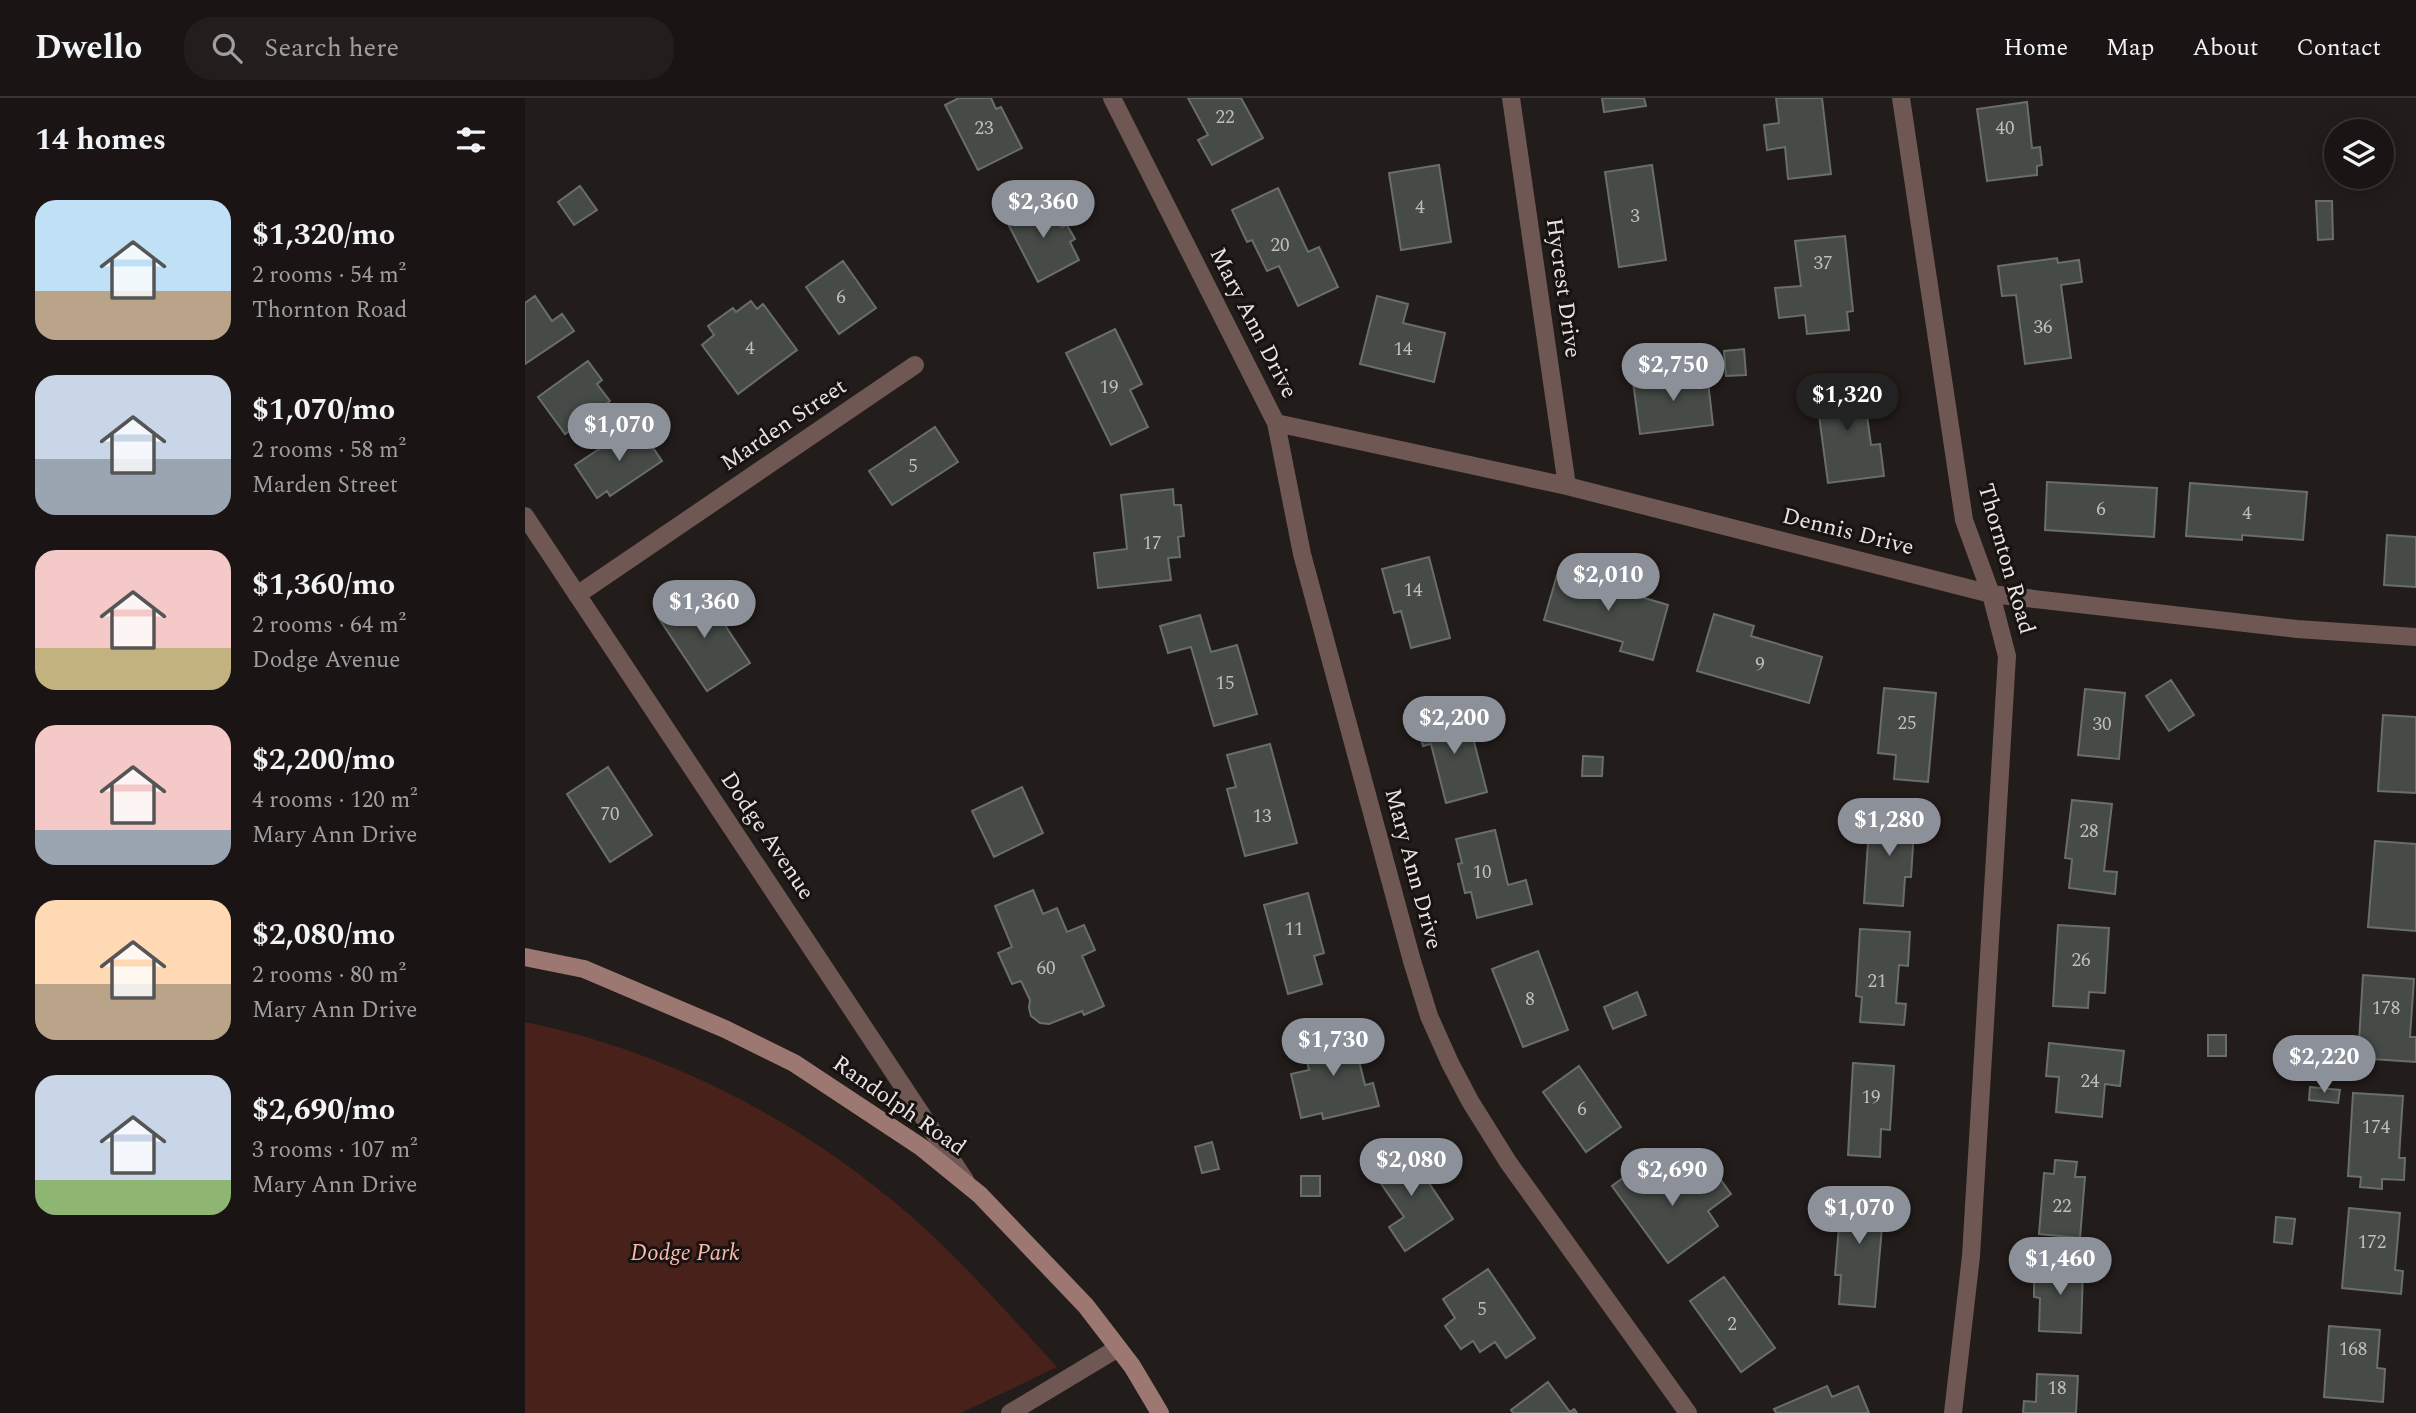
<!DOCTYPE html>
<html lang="en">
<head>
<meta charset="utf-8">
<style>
  :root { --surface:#1a1514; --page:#231e1d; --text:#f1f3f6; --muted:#9f9fa0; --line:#383434; --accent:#8c9099 }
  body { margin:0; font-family:Spectral,serif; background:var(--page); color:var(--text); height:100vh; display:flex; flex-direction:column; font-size:26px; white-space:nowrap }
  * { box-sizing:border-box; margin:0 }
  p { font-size:23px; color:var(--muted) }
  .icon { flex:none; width:38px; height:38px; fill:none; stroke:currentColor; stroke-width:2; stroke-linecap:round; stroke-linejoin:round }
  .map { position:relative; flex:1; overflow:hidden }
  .sheet { display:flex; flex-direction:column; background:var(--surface); width:525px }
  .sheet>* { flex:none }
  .fabs { position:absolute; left:1799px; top:21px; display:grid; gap:14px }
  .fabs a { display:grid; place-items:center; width:70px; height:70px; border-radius:50%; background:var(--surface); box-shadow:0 4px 18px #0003,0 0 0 2px var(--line); font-size:35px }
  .price { position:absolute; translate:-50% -60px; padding:0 16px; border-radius:24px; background:var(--accent); color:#fff; font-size:23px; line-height:46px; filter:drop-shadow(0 2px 4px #0008) }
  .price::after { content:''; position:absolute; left:50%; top:42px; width:21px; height:16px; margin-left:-10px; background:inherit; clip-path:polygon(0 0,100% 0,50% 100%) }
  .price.active { background:#222; color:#fff }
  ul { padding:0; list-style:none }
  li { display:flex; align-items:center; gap:21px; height:175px; padding:0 35px }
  li span { display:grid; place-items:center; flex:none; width:196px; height:140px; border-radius:21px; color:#555 }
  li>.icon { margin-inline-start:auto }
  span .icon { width:84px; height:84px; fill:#fffc; stroke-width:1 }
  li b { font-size:30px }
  h2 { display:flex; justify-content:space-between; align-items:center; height:84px; padding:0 35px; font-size:30px }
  header { display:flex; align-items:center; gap:42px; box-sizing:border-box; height:98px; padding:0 35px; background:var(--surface); border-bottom:2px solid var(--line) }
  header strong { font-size:33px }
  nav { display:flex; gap:38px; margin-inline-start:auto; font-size:24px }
  .search { width:490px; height:63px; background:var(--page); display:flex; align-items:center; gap:18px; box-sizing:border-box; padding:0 24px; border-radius:28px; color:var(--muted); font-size:26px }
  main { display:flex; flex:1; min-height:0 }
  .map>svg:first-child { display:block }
  .green { fill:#48211b }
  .building { fill:#464b47; stroke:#696e6a; stroke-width:2 }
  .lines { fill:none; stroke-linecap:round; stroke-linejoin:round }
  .street { stroke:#6f5753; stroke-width:18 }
  .secondary { stroke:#9d7771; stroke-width:18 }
  .labels { text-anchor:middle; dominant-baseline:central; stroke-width:6; stroke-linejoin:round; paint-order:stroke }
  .number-label { font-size:19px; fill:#c0bebc }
  .street-label { font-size:23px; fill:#e8e4e3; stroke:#181311 }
  .park-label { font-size:23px; font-style:italic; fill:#fcb8ac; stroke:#181311 }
</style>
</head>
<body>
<header>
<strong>Dwello</strong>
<div class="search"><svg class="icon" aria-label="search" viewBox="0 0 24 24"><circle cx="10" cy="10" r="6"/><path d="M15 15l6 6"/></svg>Search here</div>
<nav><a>Home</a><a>Map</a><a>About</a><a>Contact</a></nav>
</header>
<main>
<section class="sheet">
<h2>14 homes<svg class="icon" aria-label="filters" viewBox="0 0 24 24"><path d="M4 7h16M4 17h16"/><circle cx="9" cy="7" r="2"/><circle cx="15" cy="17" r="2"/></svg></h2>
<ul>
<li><span style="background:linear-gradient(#bfe0f5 65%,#b9a48a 0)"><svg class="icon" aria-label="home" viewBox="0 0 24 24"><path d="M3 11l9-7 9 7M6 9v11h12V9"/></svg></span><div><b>$1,320/mo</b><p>2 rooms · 54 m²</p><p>Thornton Road</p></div></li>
<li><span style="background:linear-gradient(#c9d6e8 60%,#9aa5b1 0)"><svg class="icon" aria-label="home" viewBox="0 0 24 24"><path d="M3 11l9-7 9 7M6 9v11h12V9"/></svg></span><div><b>$1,070/mo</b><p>2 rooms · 58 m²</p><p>Marden Street</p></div></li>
<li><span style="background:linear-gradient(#f6c9c9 70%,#c2b280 0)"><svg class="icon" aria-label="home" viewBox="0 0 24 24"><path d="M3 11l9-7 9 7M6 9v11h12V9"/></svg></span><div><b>$1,360/mo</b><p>2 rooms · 64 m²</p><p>Dodge Avenue</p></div></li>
<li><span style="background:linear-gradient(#f6c9c9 75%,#9aa5b1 0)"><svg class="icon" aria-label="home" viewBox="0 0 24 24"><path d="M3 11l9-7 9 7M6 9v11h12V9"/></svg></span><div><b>$2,200/mo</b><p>4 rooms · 120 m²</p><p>Mary Ann Drive</p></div></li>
<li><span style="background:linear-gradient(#ffd9b3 60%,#b9a48a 0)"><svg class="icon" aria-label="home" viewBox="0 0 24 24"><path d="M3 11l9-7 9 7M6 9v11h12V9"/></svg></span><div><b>$2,080/mo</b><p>2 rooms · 80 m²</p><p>Mary Ann Drive</p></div></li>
<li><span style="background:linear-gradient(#c9d6e8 75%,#8fb573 0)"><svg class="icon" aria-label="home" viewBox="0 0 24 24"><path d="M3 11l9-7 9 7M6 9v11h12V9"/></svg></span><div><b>$2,690/mo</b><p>3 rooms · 107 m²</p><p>Mary Ann Drive</p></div></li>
</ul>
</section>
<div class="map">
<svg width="1891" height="1315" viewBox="0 0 1891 1315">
  <rect width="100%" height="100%" fill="#221c1a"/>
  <!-- green -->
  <path class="green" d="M0 924C143 953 279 1024 388 1120 440 1166 485 1218 532 1269L436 1315H0Z"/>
  <!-- building -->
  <path class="building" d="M434 0H466L471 11 476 9 497 50 453 72 420 7Z
    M663 0H716L738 40 687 67 673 42 683 37Z
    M1077 0H1119L1121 8 1079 14Z
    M1251 0H1297L1306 76 1263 81 1260 49 1242 52 1239 27 1254 25Z
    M1502 4 1507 50 1515 49 1517 67 1512 68V77L1462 83 1452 11Z
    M914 67 926 144 876 152 864 75Z
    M1127 67 1141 162 1094 169 1080 74Z
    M55 88 72 112 49 127 33 104Z
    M753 90 783 154 794 149 813 189 773 208 754 168 742 173 727 142 722 144 707 112Z
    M523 101 537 129 542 127 550 141 545 144 554 162 513 184 481 122Z
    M1791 103H1807L1808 141 1793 142Z
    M1320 138 1328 213 1322 214 1324 232 1282 236 1280 217 1254 220 1250 190 1276 188 1270 143Z
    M1532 160 1533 165 1554 162 1557 184 1536 187 1546 260 1500 266 1491 197 1477 198 1473 168Z
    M318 163 351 210 314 236 281 189Z
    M10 198 27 223 37 216 49 233 0 266V205Z
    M852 198 883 206 878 225 920 235 909 284 835 266Z
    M226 203 232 211 238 206 272 252 213 296 177 247 189 237 183 228 208 210 211 214Z
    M590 231 617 286 605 292 623 329 586 347 541 255Z
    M1219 251 1221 277 1201 278 1199 253Z
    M63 263 77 282 72 286 85 303 40 336 13 299Z
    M1182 275 1188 327 1115 336 1108 284Z
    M1337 281 1346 347 1355 346 1359 378 1303 385 1290 287Z
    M112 326 137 363 85 398 82 393 72 400 50 367Z
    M410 329 433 364 367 407 344 373Z
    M1522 384 1632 390 1629 439 1520 432Z
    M1665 385 1782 394 1778 442 1717 437V442L1661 438Z
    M648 391 649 407H656L659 438 653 439 655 459 643 460 646 482 573 490 569 455 602 451 596 397Z
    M1862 437 1891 439V489L1859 487Z
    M904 459 925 540 886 550 876 513 869 515 857 471Z
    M1032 477 1062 485 1064 479 1091 486 1092 482 1106 486 1103 495 1143 507 1128 562 1095 553 1098 544 1019 522Z
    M176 491 225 565 182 593 133 519Z
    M1189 516 1229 528 1226 538 1297 559 1284 605 1172 573Z
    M675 517 686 554 712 547 732 616 689 628 666 549 643 555 635 528Z
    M1646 582 1669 617 1644 633 1621 598Z
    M1359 590 1411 595 1403 684 1369 681 1371 657 1353 655Z
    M1560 591 1600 595 1594 661 1553 657Z
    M941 613 962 694 921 705 906 646 898 648 892 626Z
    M1858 617 1891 619V695L1853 693Z
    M745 646 772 745 720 758 702 691 711 689 702 657Z
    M1058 658 1078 659 1077 678H1057Z
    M83 669 127 737 85 764 42 696Z
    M497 689 518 735 469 759 447 713Z
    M1547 702 1587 706 1579 773 1592 774 1590 796 1544 790 1547 761 1540 760Z
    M1345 714 1390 717 1386 779H1380L1378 808 1339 805Z
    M970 732 983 787 1001 782 1007 806 952 820 946 794 940 795 933 766 937 765 931 741Z
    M1850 743 1891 746V833L1843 829Z
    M508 792 518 816 532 810 542 834 559 827 570 852 557 858 579 908 559 917 557 913 524 926 515 925 506 918 504 910 505 902 496 883 487 886 473 855 487 849 470 808Z
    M783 795 799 855 789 858 797 886 763 896 739 807Z
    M1533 827 1584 830 1580 895 1564 894 1563 910 1528 908Z
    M1335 831 1385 834 1383 868 1374 867 1371 905 1381 906 1379 927 1335 924 1337 899 1331 898Z
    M1013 853 1043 932 998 949 967 871Z
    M1838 877 1889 881 1885 939H1891V964L1833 960Z
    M1112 894 1121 917 1088 931 1079 909Z
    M826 930 840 987 848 985 854 1008 798 1021 797 1015 776 1020 766 976 784 972 777 942Z
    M1683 937H1701V958H1683Z
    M1524 945 1599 953 1595 988 1580 986 1577 1019 1531 1014 1534 979 1521 978Z
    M1328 965 1369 968 1365 1032 1356 1031 1355 1059 1323 1057Z
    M1054 968 1096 1029 1061 1054 1018 994Z
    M1785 989 1815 992 1813 1005 1784 1002Z
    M1828 995 1878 998 1874 1060H1880L1879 1082 1857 1081V1091L1835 1089 1836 1079 1823 1078Z
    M687 1044 694 1071 677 1075 670 1049Z
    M884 1045 895 1061 890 1064 928 1121 880 1153 864 1129 879 1119 846 1071Z
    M1530 1062 1552 1064 1550 1079H1560L1555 1140 1514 1136 1519 1075 1529 1076Z
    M1120 1063 1144 1097 1185 1067 1206 1096 1183 1113 1193 1128 1143 1165 1087 1088Z
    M776 1078H795V1098H776Z
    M1317 1091 1360 1095 1350 1209 1314 1206 1316 1177H1310Z
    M1824 1110 1875 1115 1870 1172 1878 1173 1876 1196 1817 1190Z
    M1751 1119 1770 1121 1767 1146 1749 1144Z
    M1529 1162 1552 1163V1172H1558L1556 1235 1514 1233 1515 1200 1509 1199V1174L1519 1175V1168H1529Z
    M963 1171 1010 1240 981 1260 970 1244 955 1254 948 1243 936 1251 920 1228 930 1220 918 1201Z
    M1199 1179 1250 1250 1216 1274 1165 1203Z
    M1804 1228 1855 1232 1852 1270 1860 1271 1858 1304 1799 1299Z
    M1512 1276 1553 1278 1551 1315H1498L1499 1303 1511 1304Z
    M1023 1284 1045 1314 1049 1311 1052 1315H988L986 1312Z
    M1302 1288 1307 1299 1333 1288 1344 1315H1251L1249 1311Z"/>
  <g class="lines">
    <!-- street -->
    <path class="street" d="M587 0 751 325 777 456 887 863 904 918 925 965 945 1003 983 1064 1163 1315
      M986 0 1042 388
      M1376 0 1439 422 1466 496 1482 558 1446 1158 1428 1315
      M751 325 1042 388 1466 496 1772 531 1891 539
      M0 418 440 1082
      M52 497 390 267
      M485 1315 593 1250"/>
    <!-- secondary -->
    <path class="secondary" d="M0 859 59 871 200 931 269 965 396 1049 455 1097 561 1208 607 1268 635 1315"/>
  </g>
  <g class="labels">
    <!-- number labels -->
    <g class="number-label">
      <text x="700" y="19">22</text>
      <text x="459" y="30">23</text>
      <text x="1480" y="30">40</text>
      <text x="895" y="109">4</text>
      <text x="1110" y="118">3</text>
      <text x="755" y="147">20</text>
      <text x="1298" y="165">37</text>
      <text x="316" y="199">6</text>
      <text x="1518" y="229">36</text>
      <text x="225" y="250">4</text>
      <text x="878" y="251">14</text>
      <text x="584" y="289">19</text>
      <text x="388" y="368">5</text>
      <text x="1576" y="411">6</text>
      <text x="1722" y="415">4</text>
      <text x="627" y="445">17</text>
      <text x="888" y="492">14</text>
      <text x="1235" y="566">9</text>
      <text x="700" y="585">15</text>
      <text x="1382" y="625">25</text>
      <text x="1577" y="626">30</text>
      <text x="85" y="716">70</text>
      <text x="737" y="718">13</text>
      <text x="1564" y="733">28</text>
      <text x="957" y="774">10</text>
      <text x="769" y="831">11</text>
      <text x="1556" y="862">26</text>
      <text x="521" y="870">60</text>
      <text x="1352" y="883">21</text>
      <text x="1005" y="901">8</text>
      <text x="1861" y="910">178</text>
      <text x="1565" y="983">24</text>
      <text x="1346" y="999">19</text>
      <text x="1057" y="1011">6</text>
      <text x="1851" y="1029">174</text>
      <text x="1537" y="1108">22</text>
      <text x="1847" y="1144">172</text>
      <text x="957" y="1211">5</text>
      <text x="1207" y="1226">2</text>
      <text x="1828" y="1251">168</text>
      <text x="1532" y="1290">18</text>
    </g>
    <!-- street labels -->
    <g class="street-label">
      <text transform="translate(1038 190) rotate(82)">Hycrest Drive</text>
      <text transform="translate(728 225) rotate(63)">Mary Ann Drive</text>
      <text transform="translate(259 327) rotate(-34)">Marden Street</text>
      <text transform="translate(1323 434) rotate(14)">Dennis Drive</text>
      <text transform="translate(1481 461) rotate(74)">Thornton Road</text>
      <text transform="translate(242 738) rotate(56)">Dodge Avenue</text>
      <text transform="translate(888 771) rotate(75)">Mary Ann Drive</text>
      <text transform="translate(374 1008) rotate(35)">Randolph Road</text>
    </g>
    <!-- park labels -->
    <g class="park-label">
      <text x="160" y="1155">Dodge Park</text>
    </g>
  </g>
</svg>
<div class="fabs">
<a><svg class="icon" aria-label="layers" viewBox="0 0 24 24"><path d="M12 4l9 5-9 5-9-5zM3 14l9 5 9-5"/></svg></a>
</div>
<b class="price" style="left:518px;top:142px">$2,360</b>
<b class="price" style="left:1148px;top:305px">$2,750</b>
<b class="price active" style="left:1322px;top:335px">$1,320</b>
<b class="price" style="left:94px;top:365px">$1,070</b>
<b class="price" style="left:1083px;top:515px">$2,010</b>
<b class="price" style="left:179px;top:542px">$1,360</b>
<b class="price" style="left:929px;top:658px">$2,200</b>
<b class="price" style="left:1364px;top:760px">$1,280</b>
<b class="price" style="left:808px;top:980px">$1,730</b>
<b class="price" style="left:1799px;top:997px">$2,220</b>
<b class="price" style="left:886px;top:1100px">$2,080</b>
<b class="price" style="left:1147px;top:1110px">$2,690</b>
<b class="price" style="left:1334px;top:1148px">$1,070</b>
<b class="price" style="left:1535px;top:1199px">$1,460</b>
</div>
</main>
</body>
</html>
